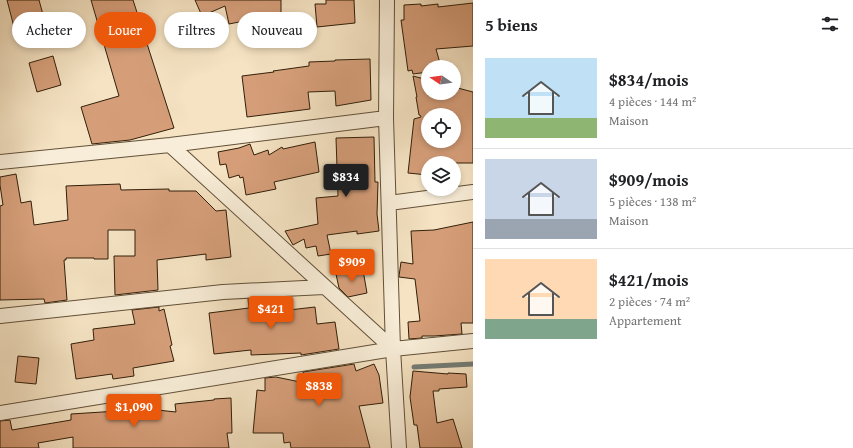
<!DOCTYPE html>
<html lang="fr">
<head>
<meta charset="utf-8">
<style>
  :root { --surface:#fff; --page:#f6f6f6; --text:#202124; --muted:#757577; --line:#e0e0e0; --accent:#ea580c }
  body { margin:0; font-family:"Gentium Book Plus",serif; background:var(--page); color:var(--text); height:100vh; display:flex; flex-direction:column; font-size:15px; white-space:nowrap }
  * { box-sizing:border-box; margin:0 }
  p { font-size:13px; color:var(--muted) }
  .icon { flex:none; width:22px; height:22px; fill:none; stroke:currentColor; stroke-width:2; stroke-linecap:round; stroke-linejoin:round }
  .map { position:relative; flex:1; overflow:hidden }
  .side { display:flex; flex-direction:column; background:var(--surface); width:380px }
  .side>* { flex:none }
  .top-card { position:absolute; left:12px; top:12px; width:380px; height:36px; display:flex; gap:8px }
  .needle { width:26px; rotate:283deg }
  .fabs { position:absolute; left:421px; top:60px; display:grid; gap:8px }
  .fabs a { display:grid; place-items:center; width:40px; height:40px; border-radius:50%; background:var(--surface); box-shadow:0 2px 6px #0003; font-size:20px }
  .price { position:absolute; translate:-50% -34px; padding:0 9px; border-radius:4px; background:var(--accent); color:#fff; font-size:13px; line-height:26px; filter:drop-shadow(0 1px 2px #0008) }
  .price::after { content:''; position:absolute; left:50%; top:24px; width:12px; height:9px; margin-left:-6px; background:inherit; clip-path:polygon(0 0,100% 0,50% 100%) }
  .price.current { background:#222; color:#fff }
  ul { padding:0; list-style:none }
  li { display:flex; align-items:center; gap:12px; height:100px; padding:0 12px }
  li+li { border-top:1px solid var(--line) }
  li span { display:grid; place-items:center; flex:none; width:112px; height:80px; border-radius:0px; color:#555 }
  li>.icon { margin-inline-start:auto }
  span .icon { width:48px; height:48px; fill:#fffc; stroke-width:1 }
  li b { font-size:17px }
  h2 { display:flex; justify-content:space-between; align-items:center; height:48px; padding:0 12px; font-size:17px }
  .pill { padding:0 14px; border-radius:18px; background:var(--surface); box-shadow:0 2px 6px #0003; font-size:14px; line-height:36px }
  .pill.current { background:var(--accent); color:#fff }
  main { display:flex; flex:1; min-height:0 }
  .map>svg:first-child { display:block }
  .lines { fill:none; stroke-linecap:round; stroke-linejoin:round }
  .stream { stroke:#757d76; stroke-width:5 }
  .building { fill:#d59e79; stroke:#311f09; fill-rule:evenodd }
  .minor-casing { stroke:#625038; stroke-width:16 }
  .minor { stroke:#f8edd8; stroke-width:14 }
</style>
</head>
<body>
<main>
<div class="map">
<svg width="473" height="448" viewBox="0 0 473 448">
  <rect width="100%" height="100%" fill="#f5e3c3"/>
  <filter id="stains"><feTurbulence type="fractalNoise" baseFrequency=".005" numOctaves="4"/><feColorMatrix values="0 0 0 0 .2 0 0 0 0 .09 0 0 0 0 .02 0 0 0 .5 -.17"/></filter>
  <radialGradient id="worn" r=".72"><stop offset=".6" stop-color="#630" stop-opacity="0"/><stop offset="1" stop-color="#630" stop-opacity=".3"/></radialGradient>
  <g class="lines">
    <!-- stream -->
    <path class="stream" d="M414 367 473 364"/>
  </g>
  <!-- building -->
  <path class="building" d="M7 0H39L45 22 15 31Z
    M91 0H133L174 128 130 140 92 144 81 107 119 96Z
    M195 0H281V20L244 21 229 24 225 6 202 16Z
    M326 0H354L355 23 317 27 315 4H326Z
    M473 3V46L436 49 441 67H428V72L413 74 412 70 408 71 401 20H404V5L421 4V6L438 4V7Z
    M53 56 61 85 37 92 29 63Z
    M370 59 371 100 336 106 335 91 308 92 310 109 247 117 242 76 274 72 273 71 309 66V62L335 61V60Z
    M413 76 428 80V95L443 93H454V87L473 92V163H428V175L408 173 414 119 421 117 420 115H419L416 97H417ZM428 115H454V141H428Z
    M374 137 375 182H378L377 214 379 231 357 234V231L327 235 331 254 318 256 316 246 306 248 304 239 293 245 285 231 318 224 316 198 338 196 336 138Z
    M315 142 319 172 274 182 276 189 246 195 243 177 240 178 239 175 229 178 226 164 220 165 218 152 239 148 250 144 254 155 268 150 269 155 282 147 283 149Z
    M16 174 21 203 31 201 34 225 68 220 66 186 120 184 121 190 169 189V191H196L216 211 226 210 231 257 206 260V254L157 260 158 290 115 295 114 256H135V230H108V259H94V258H66V260H64L67 300 45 303 44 299 0 300V206L3 205 0 185V177Z
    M473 222V323H461L462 334 434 336H422V338L409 339 408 322 420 321 415 279 399 277V276L401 262 413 264 411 231 434 230Z
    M363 270 367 293 348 297 339 288 336 274Z
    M288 297 289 310 315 307 317 324 335 322 339 349 301 355V353L251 355V350L214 354 209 313 249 308 248 299Z
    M159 307V311L164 309 172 345 170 346 174 361 133 368 134 376 113 379 112 374 76 379 71 344 94 340 93 329 135 324 132 310Z
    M18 356 39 358 36 384 15 382Z
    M354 364 356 371 374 364 379 375 383 403 359 406 370 448H291L290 442 284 443 283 433H253L257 390 265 391V378L276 377 305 383 303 372Z
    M413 371 448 374V373L466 374 467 387 439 389V391H433L437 423 453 419 462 448H420L417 425H414L410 397Z
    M231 398 232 433H227L229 448H73V437L38 443 39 448H0V421L10 420 12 430 71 420V414L118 411 119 406 176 412 175 404 214 400V399Z"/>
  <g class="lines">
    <defs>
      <path id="minor" d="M387 0 386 118 393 349 399 448
        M170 145 393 349
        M0 162 170 145 386 118
        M389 203 473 192
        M0 316 223 292 324 287
        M0 413 393 349 473 341"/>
    </defs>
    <!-- minor casing -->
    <use href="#minor" class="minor-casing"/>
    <!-- minor -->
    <use href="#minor" class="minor"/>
  </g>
  <rect width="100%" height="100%" filter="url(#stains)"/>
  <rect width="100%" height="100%" fill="url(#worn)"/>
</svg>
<div class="fabs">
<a><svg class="needle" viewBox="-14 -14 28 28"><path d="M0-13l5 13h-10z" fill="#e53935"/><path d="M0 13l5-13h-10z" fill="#757577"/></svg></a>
<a><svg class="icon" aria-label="locate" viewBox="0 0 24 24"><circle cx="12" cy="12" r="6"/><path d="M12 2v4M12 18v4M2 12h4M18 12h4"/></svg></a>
<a><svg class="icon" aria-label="layers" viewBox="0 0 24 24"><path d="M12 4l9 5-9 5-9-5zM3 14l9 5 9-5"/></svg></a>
</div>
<b class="price current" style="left:346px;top:198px">$834</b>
<b class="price" style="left:352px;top:283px">$909</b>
<b class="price" style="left:271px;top:330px">$421</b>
<b class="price" style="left:319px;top:407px">$838</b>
<b class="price" style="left:134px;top:428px">$1,090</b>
<div class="top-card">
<a class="pill">Acheter</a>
<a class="pill current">Louer</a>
<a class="pill">Filtres</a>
<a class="pill">Nouveau</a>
</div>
</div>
<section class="side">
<h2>5 biens<svg class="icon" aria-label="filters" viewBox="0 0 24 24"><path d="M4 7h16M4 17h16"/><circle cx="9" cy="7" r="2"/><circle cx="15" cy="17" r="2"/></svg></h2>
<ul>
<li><span style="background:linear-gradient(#bfe0f5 75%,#8fb573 0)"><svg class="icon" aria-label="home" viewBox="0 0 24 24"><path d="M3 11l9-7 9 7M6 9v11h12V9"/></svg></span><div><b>$834/mois</b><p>4 pièces · 144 m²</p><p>Maison</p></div></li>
<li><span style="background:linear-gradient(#c9d6e8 75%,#9aa5b1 0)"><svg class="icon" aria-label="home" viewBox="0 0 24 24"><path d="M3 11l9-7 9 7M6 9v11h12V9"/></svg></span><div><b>$909/mois</b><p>5 pièces · 138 m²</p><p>Maison</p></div></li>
<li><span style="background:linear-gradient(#ffd9b3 75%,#7fa58c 0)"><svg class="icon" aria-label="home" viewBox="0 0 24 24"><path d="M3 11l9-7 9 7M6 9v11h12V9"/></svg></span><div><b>$421/mois</b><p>2 pièces · 74 m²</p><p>Appartement</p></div></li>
</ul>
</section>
</main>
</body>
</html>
